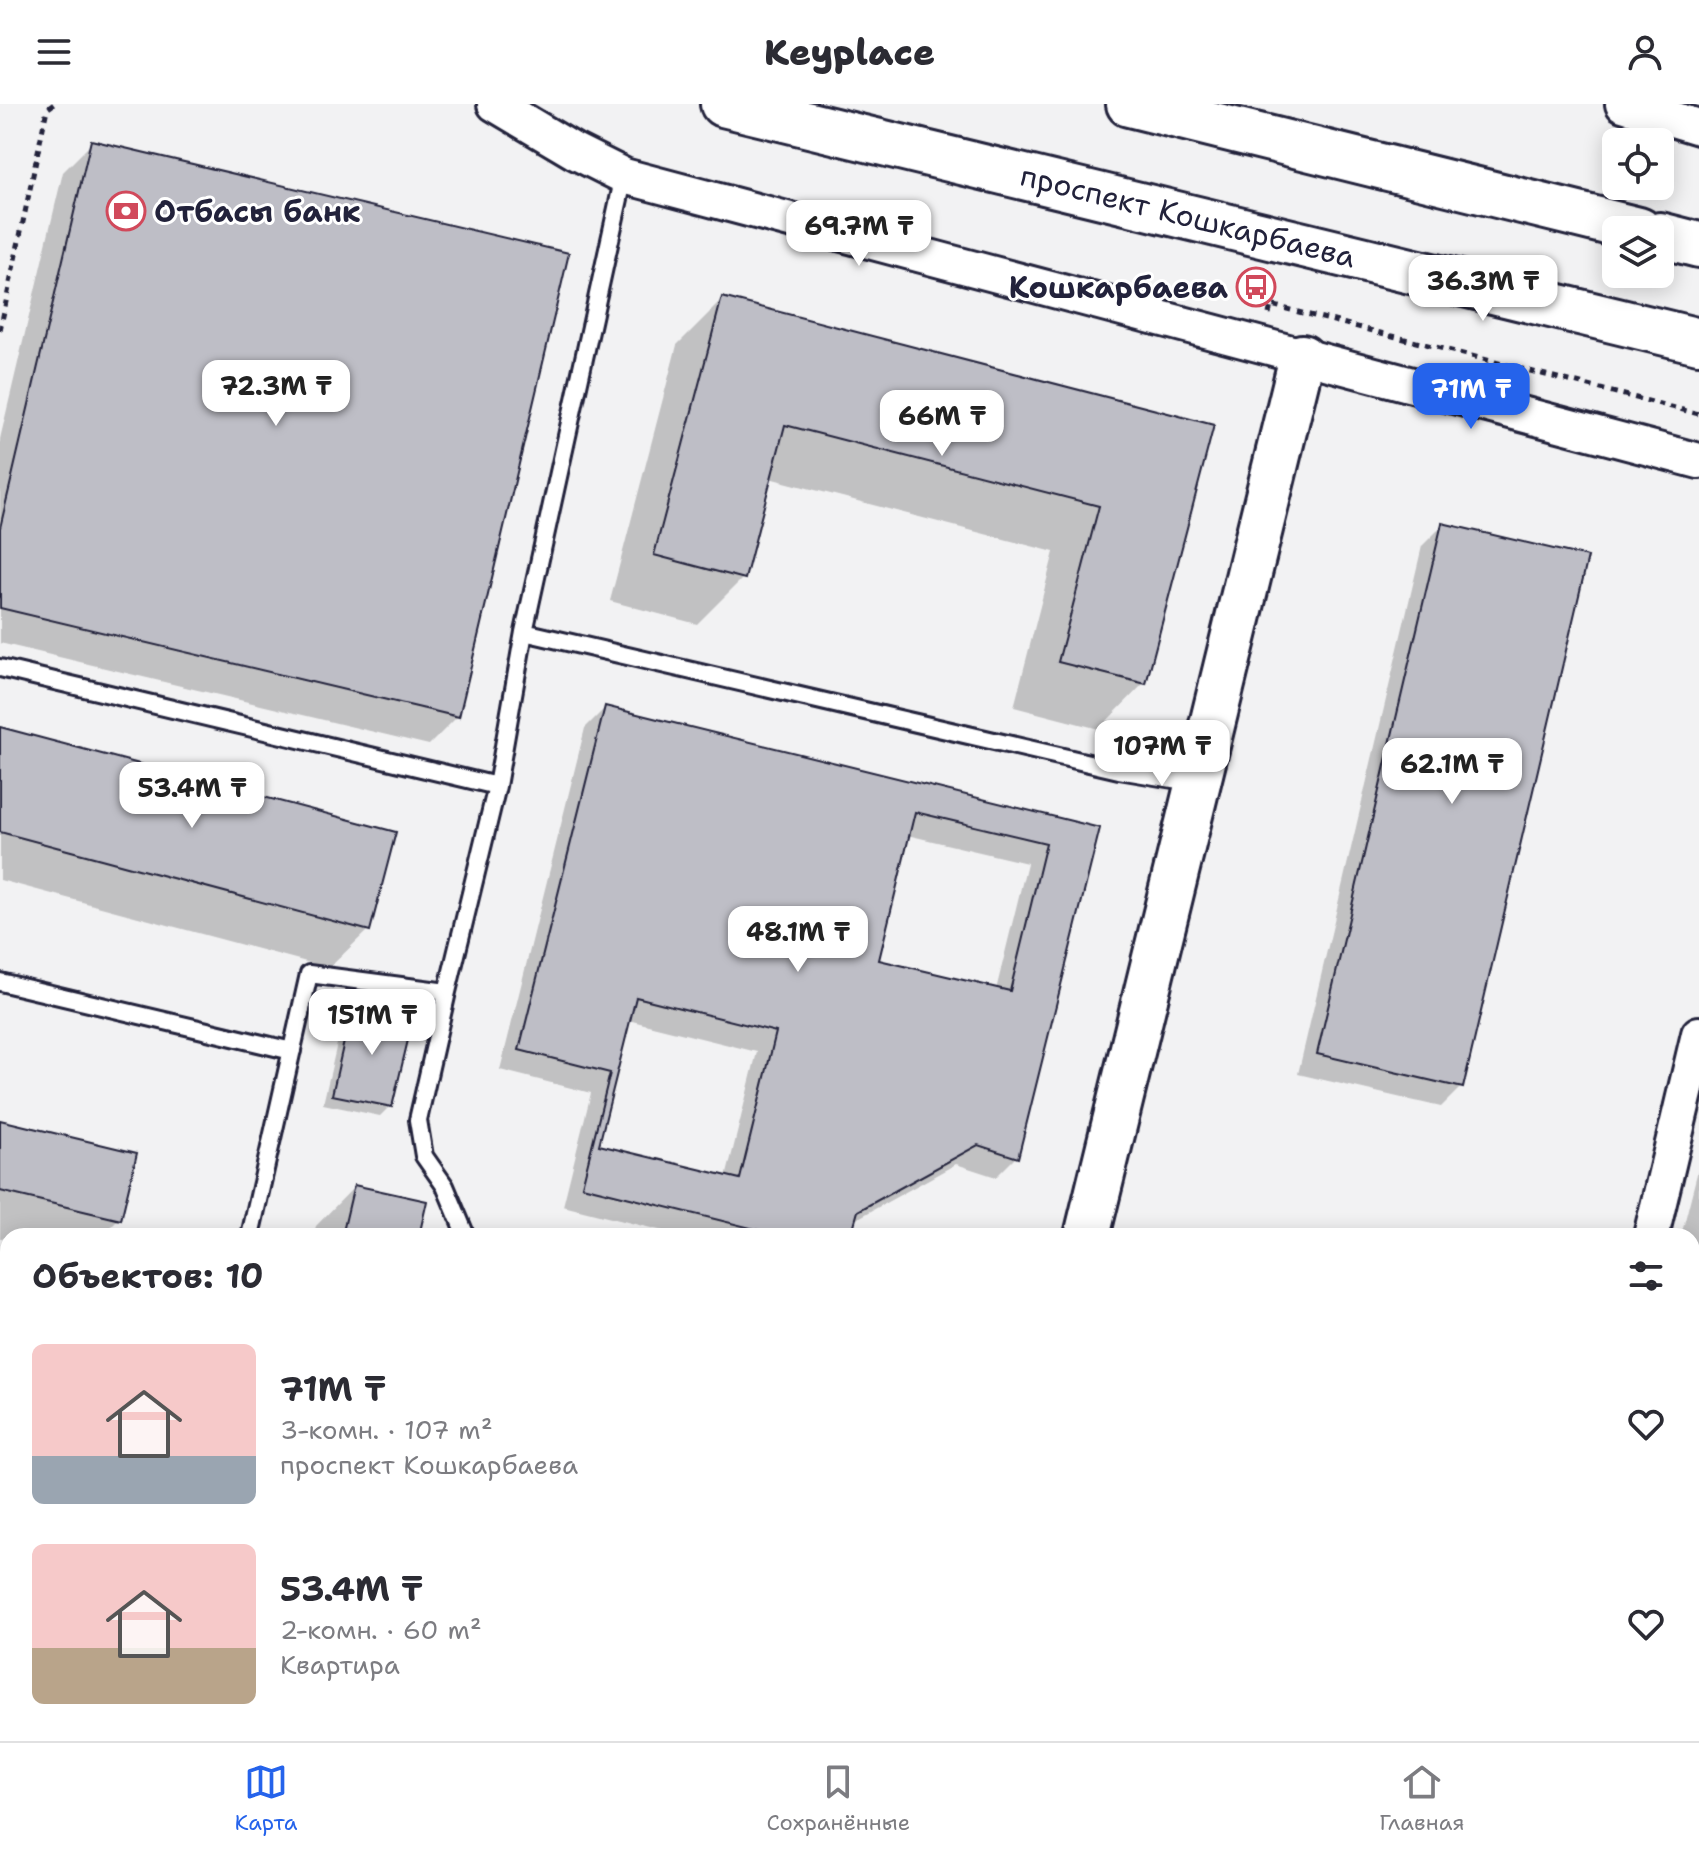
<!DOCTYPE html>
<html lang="ru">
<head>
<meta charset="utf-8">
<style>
  :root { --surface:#fff; --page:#f7f7f7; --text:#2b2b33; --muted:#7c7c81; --line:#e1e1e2; --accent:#2563eb }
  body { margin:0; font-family:"Shantell Sans",sans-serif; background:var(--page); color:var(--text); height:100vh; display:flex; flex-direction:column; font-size:30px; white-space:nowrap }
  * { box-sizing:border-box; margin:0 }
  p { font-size:26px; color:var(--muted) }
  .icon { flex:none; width:44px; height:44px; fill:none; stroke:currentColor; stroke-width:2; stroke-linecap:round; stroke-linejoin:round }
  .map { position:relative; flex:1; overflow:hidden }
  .side { position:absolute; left:0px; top:1124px; width:1700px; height:514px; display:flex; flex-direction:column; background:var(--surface); border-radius:24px 24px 0 0; box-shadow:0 4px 20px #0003 }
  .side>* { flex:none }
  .controls { position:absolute; left:1602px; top:24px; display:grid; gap:16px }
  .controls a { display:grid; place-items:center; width:72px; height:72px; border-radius:12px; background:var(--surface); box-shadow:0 4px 20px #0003; font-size:40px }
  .price { position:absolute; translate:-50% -68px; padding:0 18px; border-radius:16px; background:#fff; color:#222; font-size:26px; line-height:52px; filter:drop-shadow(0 2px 4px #0008) }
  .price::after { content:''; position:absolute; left:50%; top:48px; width:24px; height:18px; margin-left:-12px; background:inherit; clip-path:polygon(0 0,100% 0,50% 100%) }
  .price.current { background:var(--accent); color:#fff }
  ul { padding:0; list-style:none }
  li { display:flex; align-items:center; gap:24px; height:200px; padding:0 32px }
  li span { display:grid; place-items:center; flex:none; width:224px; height:160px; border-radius:12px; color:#555 }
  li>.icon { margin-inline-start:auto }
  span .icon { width:96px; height:96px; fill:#fffc; stroke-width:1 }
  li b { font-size:34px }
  h2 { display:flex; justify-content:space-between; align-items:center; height:96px; padding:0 32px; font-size:34px }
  header { display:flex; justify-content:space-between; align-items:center; height:104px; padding:0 32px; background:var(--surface); font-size:36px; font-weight:800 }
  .tab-bar { display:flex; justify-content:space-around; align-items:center; height:112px; border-top:2px solid var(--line); background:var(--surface); font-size:22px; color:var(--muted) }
  .tab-bar a { display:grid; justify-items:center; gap:4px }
  .tab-bar .current { color:var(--accent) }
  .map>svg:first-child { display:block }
  .shadow { fill:#0003; fill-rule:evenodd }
  .building { fill:#bebec6; stroke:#22223b; stroke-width:2; fill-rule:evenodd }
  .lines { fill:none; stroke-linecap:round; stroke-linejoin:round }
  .lane-casing { stroke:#22223b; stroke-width:22 }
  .street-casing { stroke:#22223b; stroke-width:40 }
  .secondary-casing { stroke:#22223b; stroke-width:50 }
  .path { stroke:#22223b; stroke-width:5; stroke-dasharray:6 6; stroke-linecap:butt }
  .lane { stroke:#fff; stroke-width:16 }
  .street { stroke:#fff; stroke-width:34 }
  .secondary { stroke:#fff; stroke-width:44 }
  .labels { text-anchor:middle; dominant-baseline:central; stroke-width:6; stroke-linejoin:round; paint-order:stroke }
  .poi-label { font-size:30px; font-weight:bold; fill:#22223b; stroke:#fff; text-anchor:start }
  .street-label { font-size:30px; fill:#22223b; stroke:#fff }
</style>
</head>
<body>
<header><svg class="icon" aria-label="menu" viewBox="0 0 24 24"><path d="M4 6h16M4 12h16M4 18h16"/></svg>Keyplace<svg class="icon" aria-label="person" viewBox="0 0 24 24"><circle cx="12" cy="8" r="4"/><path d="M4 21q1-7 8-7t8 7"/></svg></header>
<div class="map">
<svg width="1699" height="1637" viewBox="0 0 1699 1637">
  <rect width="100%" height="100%" fill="#f2f2f3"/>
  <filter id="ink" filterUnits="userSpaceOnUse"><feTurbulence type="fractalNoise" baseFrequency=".0125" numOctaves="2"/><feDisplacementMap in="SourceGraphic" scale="16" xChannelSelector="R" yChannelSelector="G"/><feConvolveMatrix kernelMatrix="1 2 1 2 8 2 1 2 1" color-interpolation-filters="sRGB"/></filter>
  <g filter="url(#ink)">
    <!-- shadow -->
    <path class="shadow" d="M92 39 458 612 429 641 0 539V335L63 68Z
      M723 195 1212 323 1144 579 1099 625 1014 603 1054 448 769 374 743 474 697 520 610 497 677 241Z
      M1442 422 1461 983 1441 1003 1298 970 1422 442Z
      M605 604 1098 726 1016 1053 996 1073 956 1060 853 1117 849 1132H683L563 1102 591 989 500 966 585 624ZM907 731 1027 759 996 886 877 857ZM628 916 757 948 726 1074 597 1042Z
      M0 625 368 826 329 864 0 776Z
      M353 904 390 1002 380 1012 323 1000 343 914Z
      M0 1018 119 1115 102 1132 0 1134Z
      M1699 1062V1271L1692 1269V1132H1681Z
      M354 1083 417 1132H313L316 1122Z
      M1692 1382 1699 1384V1622L1695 1637H1544L1546 1630H1692Z
      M0 1447 8 1449V1553L0 1551Z
      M327 1630H497L526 1637H337L326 1634Z
      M1013 1630H1204L1211 1637H1006Z
      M1235 1630H1398L1396 1637H1233Z"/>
    <!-- building -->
    <path class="building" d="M91 36 569 149 459 613 0 504V424Z
      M722 193 1214 321 1146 580 1058 558 1099 402 785 321 745 475 654 451Z
      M1442 419 1588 453 1463 984 1317 950Z
      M605 602 1100 724 1018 1054 978 1041 858 1107 851 1132H783L582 1082 610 969 519 946ZM915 708 1046 739 1010 887 879 856ZM636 893 776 928 740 1075 599 1041Z
      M0 623 396 728 370 827 0 728Z
      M352 902 413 915 392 1003 332 991Z
      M0 1016 137 1049 121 1116 0 1087Z
      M354 1081 427 1097 419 1132H342Z
      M1692 1379 1699 1381V1497L1692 1495Z
      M0 1445 8 1447V1505L0 1503Z
      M1692 1500 1699 1502 1697 1637H1581L1582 1630H1692Z
      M505 1630H837L835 1637H535Z
      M1041 1630H1212L1215 1631 1213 1637H1039Z
      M1271 1630H1400L1399 1637H1270Z"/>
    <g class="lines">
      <defs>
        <path id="lane" d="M524 528 1119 666 1197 679
          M0 564 497 682
          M0 878 292 947
          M447 888 418 1016 424 1052 445 1082 466 1132
          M250 1132 309 870 447 888 497 682 524 528 624 72
          M0 1353 8 1354"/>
        <path id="street" d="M495 0 574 47 624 72 1699 357
          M1623 0 1699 23
          M1651 1132 1699 930
          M1528 1637 1530 1630"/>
        <path id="secondary" d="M723 0 1699 237
          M1129 0 1639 126
          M1660 131 1699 141
          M1087 1132 1302 253
          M0 1600 8 1602
          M119 1630 147 1637
          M953 1637 955 1630"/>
      </defs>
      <!-- lane casing -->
      <use href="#lane" class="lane-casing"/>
      <!-- street casing -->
      <use href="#street" class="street-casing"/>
      <!-- secondary casing -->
      <use href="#secondary" class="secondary-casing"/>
      <!-- path -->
      <path class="path" d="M1269 210 1271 201 1699 310
        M0 226 47 5 54 0
        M0 1532 8 1534
        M399 1630 427 1637"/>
      <!-- lane -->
      <use href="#lane" class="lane"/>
      <!-- street -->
      <use href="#street" class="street"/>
      <!-- secondary -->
      <use href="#secondary" class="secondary"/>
    </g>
  </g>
  <!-- icons -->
  <defs>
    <symbol id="bank-ring" viewBox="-11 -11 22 22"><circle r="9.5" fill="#fff" stroke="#d1495b" stroke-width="1.5"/><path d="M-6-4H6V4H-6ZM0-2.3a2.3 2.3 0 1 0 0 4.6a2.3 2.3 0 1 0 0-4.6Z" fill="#d1495b"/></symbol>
    <symbol id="bus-ring" viewBox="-11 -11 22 22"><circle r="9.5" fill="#fff" stroke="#d1495b" stroke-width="1.5"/><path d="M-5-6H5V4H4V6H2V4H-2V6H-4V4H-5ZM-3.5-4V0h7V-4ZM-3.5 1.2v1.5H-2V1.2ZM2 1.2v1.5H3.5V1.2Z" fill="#d1495b"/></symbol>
  </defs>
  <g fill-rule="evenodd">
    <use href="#bank-ring" x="104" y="85" width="44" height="44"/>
    <use href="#bus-ring" x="1234" y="161" width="44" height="44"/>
  </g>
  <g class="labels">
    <!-- poi labels -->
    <g class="poi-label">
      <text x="154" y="107">Отбасы банк</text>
      <text x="1228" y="183" text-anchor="end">Кошкарбаева</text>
    </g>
    <!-- street labels -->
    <g class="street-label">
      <text transform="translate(1188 112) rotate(14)">проспект Кошкарбаева</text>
    </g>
  </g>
</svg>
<div class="controls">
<a><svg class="icon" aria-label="locate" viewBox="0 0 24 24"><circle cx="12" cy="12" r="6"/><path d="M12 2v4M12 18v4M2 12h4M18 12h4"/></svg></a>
<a><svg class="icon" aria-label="layers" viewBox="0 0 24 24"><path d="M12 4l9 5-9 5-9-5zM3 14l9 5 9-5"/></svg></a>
</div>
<b class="price" style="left:859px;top:164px">69.7M ₸</b>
<b class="price" style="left:1483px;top:219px">36.3M ₸</b>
<b class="price" style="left:276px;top:324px">72.3M ₸</b>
<b class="price current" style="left:1471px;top:327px">71M ₸</b>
<b class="price" style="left:942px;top:354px">66M ₸</b>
<b class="price" style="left:1162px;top:684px">107M ₸</b>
<b class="price" style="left:1452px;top:702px">62.1M ₸</b>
<b class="price" style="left:192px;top:726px">53.4M ₸</b>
<b class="price" style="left:798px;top:870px">48.1M ₸</b>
<b class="price" style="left:372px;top:953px">151M ₸</b>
<section class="side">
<h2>Объектов: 10<svg class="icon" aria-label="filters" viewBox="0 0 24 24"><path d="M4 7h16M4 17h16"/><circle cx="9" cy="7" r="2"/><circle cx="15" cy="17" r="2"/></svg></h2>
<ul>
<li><span style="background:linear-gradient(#f6c9c9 70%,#9aa5b1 0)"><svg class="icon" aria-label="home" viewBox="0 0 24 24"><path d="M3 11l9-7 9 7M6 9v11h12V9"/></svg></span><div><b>71M ₸</b><p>3-комн. · 107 m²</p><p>проспект Кошкарбаева</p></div><svg class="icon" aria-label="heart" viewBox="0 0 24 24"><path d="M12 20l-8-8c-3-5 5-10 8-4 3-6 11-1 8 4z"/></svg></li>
<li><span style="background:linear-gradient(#f6c9c9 65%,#b9a48a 0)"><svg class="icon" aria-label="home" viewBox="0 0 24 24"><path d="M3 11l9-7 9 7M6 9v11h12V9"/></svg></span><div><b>53.4M ₸</b><p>2-комн. · 60 m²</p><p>Квартира</p></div><svg class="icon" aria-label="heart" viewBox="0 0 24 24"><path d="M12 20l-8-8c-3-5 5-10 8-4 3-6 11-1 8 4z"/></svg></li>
</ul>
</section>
</div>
<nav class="tab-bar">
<a class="current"><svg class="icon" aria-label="map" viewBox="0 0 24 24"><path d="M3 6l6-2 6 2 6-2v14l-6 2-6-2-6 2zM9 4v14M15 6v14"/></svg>Карта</a>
<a><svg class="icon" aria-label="saved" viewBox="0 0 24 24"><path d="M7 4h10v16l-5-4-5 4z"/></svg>Сохранённые</a>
<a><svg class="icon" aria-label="home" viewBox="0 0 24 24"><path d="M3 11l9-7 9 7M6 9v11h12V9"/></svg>Главная</a>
</nav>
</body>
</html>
